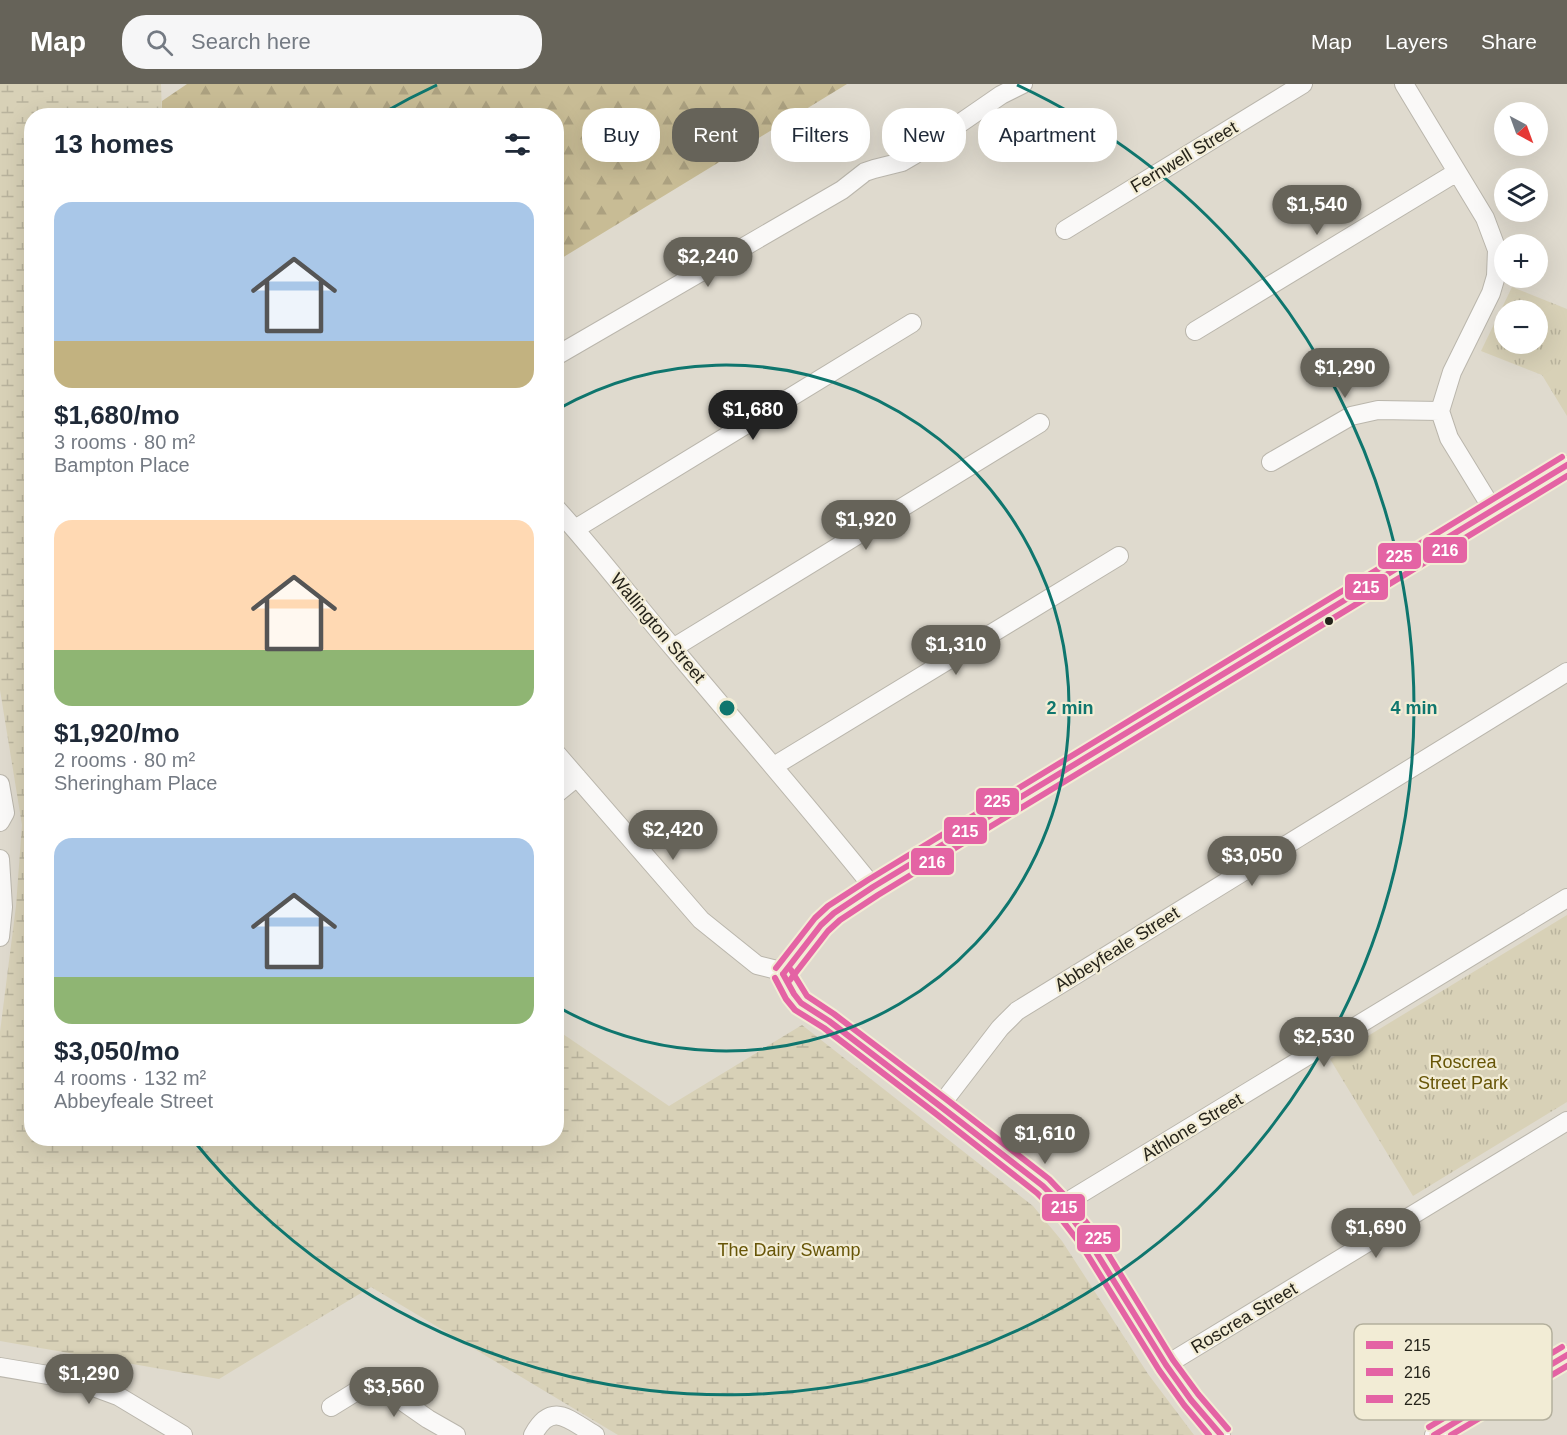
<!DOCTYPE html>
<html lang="en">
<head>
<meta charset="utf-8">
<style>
  :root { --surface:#fff; --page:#f6f6f7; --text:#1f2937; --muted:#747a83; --accent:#666359 }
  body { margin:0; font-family:Helvetica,sans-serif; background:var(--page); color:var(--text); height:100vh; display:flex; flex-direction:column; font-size:22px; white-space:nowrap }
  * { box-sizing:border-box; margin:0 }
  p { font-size:20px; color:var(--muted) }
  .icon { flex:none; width:33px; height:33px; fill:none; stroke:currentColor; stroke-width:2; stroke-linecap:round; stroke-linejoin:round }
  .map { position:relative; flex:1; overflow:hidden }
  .details { position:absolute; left:24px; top:24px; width:540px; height:1038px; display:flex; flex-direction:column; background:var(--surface); border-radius:24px; box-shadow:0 6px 24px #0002 }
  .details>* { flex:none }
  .banner { position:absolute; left:582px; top:24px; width:570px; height:54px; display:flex; gap:12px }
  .needle { width:39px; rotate:139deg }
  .controls { position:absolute; left:1494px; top:18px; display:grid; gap:12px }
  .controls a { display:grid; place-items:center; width:54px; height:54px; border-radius:50%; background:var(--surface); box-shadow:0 6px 24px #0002; font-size:30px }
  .price { position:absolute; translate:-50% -51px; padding:0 14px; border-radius:21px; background:var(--accent); color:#fff; font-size:20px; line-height:39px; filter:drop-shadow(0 2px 3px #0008) }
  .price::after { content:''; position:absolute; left:50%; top:36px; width:18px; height:14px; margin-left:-9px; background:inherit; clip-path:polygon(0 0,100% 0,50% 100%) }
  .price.current { background:#222; color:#fff }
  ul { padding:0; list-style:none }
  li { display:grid; align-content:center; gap:12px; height:318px; padding:0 30px }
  li span { display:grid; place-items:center; height:186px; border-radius:18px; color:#555 }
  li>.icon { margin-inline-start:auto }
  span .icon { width:108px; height:108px; fill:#fffc; stroke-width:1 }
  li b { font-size:26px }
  h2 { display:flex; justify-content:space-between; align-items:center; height:72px; padding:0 30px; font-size:26px }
  .tag { padding:0 21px; border-radius:24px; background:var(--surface); box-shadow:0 6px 24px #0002; font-size:21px; line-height:54px }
  .tag.current { background:var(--accent); color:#fff }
  header { display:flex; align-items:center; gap:36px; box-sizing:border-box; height:84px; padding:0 30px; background:var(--accent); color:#fff }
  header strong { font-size:28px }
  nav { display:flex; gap:33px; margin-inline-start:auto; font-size:21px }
  .search { width:420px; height:54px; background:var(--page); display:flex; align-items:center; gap:15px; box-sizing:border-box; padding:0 21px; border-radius:24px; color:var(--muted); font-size:22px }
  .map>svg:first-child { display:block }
  .forest { fill:url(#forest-firs) }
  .wetland { fill:url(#wetland-marsh) }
  .park { fill:url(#park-tufts); fill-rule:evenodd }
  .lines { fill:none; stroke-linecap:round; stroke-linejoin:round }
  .minor-casing { stroke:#bab6ac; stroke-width:20 }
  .minor { stroke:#faf9f8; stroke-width:18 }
  .bus-1-casing { stroke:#f2ecd5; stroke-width:10 }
  .bus-2-casing { stroke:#f2ecd5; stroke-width:10 }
  .bus-3-casing { stroke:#f2ecd5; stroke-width:10 }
  .bus-1 { stroke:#e463a4; stroke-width:6 }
  .bus-2 { stroke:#e463a4; stroke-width:6 }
  .bus-3 { stroke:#e463a4; stroke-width:6 }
  .ring { fill:none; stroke:#0f766e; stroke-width:3 }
  .bus-dot { fill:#25231a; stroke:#f2ecd5; stroke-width:2 }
  .labels { text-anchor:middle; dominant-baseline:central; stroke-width:4.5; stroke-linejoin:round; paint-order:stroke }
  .street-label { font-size:18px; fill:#25231a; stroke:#f2ecd5 }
  .park-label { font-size:18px; fill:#675507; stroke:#f2ecd5 }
  .key { fill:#f2ecd5; stroke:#b4b09d; stroke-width:1.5 }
  .key-label { font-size:16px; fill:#25231a }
  .centre { fill:#0f766e; stroke:#f2ecd5; stroke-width:3 }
  .ring-label { font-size:18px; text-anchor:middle; font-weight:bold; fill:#0f766e; stroke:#f2ecd5; stroke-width:4.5; stroke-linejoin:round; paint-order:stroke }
  .line-badge { stroke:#f2ecd5; stroke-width:2 }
  .badge-label { font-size:16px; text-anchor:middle; font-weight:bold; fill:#fff }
</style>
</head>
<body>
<header>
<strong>Map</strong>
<div class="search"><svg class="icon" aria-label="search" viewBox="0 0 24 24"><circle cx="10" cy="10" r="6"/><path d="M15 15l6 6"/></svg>Search here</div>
<nav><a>Map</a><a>Layers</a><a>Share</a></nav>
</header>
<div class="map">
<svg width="1567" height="1351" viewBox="0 0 1567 1351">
  <defs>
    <pattern id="forest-firs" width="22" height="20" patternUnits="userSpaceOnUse" patternTransform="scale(1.5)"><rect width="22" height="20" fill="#c8bc95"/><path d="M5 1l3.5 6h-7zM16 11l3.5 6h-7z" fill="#aca180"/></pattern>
    <pattern id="wetland-marsh" width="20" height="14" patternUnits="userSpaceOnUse" patternTransform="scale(1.5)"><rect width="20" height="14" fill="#d8d1b7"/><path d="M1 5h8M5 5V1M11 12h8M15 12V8" fill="none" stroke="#b9b39d"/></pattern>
    <pattern id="park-tufts" width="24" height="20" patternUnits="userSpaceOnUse" patternTransform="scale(1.5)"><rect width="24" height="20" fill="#d8d1b7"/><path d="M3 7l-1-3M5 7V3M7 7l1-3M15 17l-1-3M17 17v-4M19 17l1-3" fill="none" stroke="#b9b39d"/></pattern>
  </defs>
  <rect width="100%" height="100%" fill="#dfdace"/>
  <!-- forest -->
  <path class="forest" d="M187 0H847L557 177 556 32H162V17Z"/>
  <!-- wetland -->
  <path class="wetland" d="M0 0H161L162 31 32 32V1054H556L557 946 669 1022 802 941 1033 1122 1062 1157 1148 1290 1194 1351H618L371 1203 219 1295 0 1257V948L16 822 22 741 0 606Z"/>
  <!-- park -->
  <path class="park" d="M1512 203 1567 225V332L1542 291 1481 267ZM1504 226H1538V260H1504Z
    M1567 831V1018L1413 1112 1330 975Z"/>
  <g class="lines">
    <defs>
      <path id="minor" d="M1404 0 1485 134 1497 166 1496 192 1491 209 1452 288 1440 327 1449 354 1493 426
        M1065 146 1303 0
        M1195 247 1457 88
        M556 272 842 106 865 88 874 85 902 78 914 71 1001 11 1023 0
        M1271 378 1351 332 1378 326 1440 327
        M556 424C597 469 634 518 674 565 740 644 808 722 873 803
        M575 445 912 239
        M673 564 1040 339
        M556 669 701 836 757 881 777 886 783 890 794 910 801 919 829 937 940 1022 1043 1102 1062 1121 1089 1157 1166 1281 1191 1316 1221 1351
        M774 682 1119 472
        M0 700 5 729 0 738
        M556 710 577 693
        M0 775 3 823 0 853
        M783 890 821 841 834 829 873 803 1567 381
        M940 1022 1000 944 1017 927 1567 588
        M1062 1121 1567 814
        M1166 1281 1567 1037
        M0 1283 72 1295 118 1312 183 1351
        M331 1323 365 1302 382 1303 428 1335 456 1351
        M533 1351C552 1316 569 1336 595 1351
        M1434 1351 1567 1271"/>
    </defs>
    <!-- minor casing -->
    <use href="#minor" class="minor-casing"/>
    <!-- minor -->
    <use href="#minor" class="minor"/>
    <defs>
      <path id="bus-1" d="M783 890 821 841 834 829 873 803 1567 381
        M783 890 794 910 801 919 829 937 940 1022 1043 1102 1062 1121 1089 1157 1166 1281 1191 1316 1221 1351
        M1434 1351 1567 1271"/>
      <path id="bus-2" d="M775 894 786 915 795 926 824 944 935 1029 1037 1109 1055 1127 1082 1162 1159 1286 1184 1321 1209 1351
        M790 896 828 847 840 836 878 811 1567 392
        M1451 1351 1567 1282"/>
      <path id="bus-3" d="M776 884 815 834 828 822 868 796 1562 373
        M791 886 807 912 834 930 946 1015 1049 1095 1068 1115 1097 1152 1173 1276 1198 1310 1228 1345
        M1429 1343 1562 1263"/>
    </defs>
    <!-- bus-1 casing -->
    <use href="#bus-1" class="bus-1-casing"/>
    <!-- bus-2 casing -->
    <use href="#bus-2" class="bus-2-casing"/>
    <!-- bus-3 casing -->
    <use href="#bus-3" class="bus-3-casing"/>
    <!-- bus-1 -->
    <use href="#bus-1" class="bus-1"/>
    <!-- bus-2 -->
    <use href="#bus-2" class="bus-2"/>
    <!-- bus-3 -->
    <use href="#bus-3" class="bus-3"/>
  </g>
  <!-- distance rings -->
  <g class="ring">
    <path d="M558 325A343 343 0 1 1 558 923"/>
    <path d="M383 29A687 687 0 0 1 437 1M1017 1A687 687 0 1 1 193 1056"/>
  </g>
  <!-- markers -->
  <circle class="bus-dot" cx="1329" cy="537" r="5"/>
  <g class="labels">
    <!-- street labels -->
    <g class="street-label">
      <text transform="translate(1184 73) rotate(-31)">Fernwell Street</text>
      <text transform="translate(658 544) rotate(50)">Wallington Street</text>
      <text transform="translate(1117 865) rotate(-32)">Abbeyfeale Street</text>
      <text transform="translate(1192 1043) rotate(-31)">Athlone Street</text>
      <text transform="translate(1244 1234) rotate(-31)">Roscrea Street</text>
    </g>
    <!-- park labels -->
    <g class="park-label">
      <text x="1463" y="978">Roscrea<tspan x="1463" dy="21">Street Park</tspan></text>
      <text x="789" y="1166">The Dairy Swamp</text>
    </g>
  </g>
  <!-- legend -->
  <rect x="1354" y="1240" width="198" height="96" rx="9" class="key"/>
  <rect x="1366" y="1257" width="27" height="8" fill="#e463a4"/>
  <rect x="1366" y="1284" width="27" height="8" fill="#e463a4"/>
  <rect x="1366" y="1311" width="27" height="8" fill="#e463a4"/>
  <g class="key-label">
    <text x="1404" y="1267">215</text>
    <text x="1404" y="1294">216</text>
    <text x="1404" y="1321">225</text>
  </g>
  <circle cx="727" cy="624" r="9" class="centre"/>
  <g class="ring-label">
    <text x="1070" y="630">2 min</text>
    <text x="1414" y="630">4 min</text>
  </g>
  <g class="line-badge">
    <rect x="1422" y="452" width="46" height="28" rx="6" fill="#e463a4"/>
    <rect x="1377" y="458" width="45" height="28" rx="6" fill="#e463a4"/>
    <rect x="1344" y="489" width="45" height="28" rx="6" fill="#e463a4"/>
    <rect x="975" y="703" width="45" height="29" rx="6" fill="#e463a4"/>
    <rect x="943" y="732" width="45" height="29" rx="6" fill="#e463a4"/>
    <rect x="910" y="763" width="45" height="29" rx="6" fill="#e463a4"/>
    <rect x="1041" y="1109" width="45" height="29" rx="6" fill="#e463a4"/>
    <rect x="1076" y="1140" width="45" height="29" rx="6" fill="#e463a4"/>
  </g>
  <g class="badge-label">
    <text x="1445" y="472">216</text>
    <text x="1399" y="478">225</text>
    <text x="1366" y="509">215</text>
    <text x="997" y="723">225</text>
    <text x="965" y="753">215</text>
    <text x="932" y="784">216</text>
    <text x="1064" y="1129">215</text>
    <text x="1098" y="1160">225</text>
  </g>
</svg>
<div class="controls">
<a><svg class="needle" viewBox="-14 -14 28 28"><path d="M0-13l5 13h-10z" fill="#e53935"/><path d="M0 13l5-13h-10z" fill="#747a83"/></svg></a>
<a><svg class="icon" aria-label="layers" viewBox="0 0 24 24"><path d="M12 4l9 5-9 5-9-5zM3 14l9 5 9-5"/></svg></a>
<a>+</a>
<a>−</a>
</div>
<b class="price" style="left:1317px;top:152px">$1,540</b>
<b class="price" style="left:708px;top:204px">$2,240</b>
<b class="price" style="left:1345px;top:315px">$1,290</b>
<b class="price current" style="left:753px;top:357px">$1,680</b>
<b class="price" style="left:866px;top:467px">$1,920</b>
<b class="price" style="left:956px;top:592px">$1,310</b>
<b class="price" style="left:673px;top:777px">$2,420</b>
<b class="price" style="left:1252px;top:803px">$3,050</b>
<b class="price" style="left:1324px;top:984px">$2,530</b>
<b class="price" style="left:1045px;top:1081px">$1,610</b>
<b class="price" style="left:1376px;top:1175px">$1,690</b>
<b class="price" style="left:89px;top:1321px">$1,290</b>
<b class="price" style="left:394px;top:1334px">$3,560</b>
<div class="banner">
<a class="tag">Buy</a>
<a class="tag current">Rent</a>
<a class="tag">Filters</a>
<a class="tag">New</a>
<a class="tag">Apartment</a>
</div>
<section class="details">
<h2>13 homes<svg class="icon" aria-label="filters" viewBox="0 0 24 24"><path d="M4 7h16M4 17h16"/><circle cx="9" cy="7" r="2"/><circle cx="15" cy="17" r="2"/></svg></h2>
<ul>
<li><span style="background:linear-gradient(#a9c7e8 75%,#c2b280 0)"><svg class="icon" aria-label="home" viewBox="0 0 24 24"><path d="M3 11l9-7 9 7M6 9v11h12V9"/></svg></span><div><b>$1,680/mo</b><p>3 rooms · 80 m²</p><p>Bampton Place</p></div></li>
<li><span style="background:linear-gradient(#ffd9b3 70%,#8fb573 0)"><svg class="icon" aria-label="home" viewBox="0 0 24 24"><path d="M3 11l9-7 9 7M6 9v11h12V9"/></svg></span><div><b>$1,920/mo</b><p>2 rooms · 80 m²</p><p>Sheringham Place</p></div></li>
<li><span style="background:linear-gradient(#a9c7e8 75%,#8fb573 0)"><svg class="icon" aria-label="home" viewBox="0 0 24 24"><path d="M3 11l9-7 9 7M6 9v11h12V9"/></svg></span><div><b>$3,050/mo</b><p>4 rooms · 132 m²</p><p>Abbeyfeale Street</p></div></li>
</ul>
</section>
</div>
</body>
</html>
